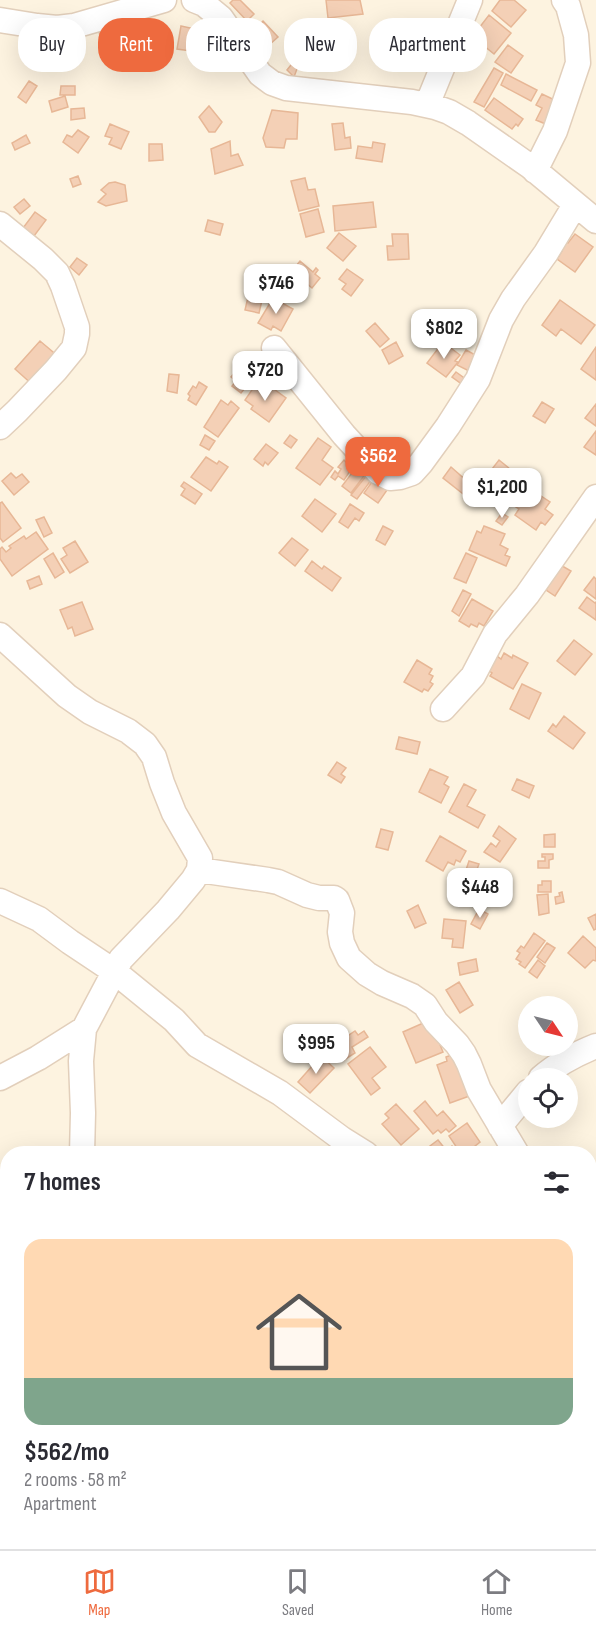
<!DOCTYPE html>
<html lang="en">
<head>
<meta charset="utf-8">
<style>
  :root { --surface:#fff; --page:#f7f7f7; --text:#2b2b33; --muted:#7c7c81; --line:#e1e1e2; --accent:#ee6a3e }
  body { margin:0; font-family:"Sofia Sans Condensed",sans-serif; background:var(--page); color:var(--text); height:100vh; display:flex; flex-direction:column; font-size:22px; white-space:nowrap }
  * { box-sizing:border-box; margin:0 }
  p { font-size:20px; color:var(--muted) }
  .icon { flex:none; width:33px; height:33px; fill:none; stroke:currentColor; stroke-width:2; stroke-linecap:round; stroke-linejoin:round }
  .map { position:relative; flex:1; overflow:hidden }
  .panel { position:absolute; left:0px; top:1146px; width:597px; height:404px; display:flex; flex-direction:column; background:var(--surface); border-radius:24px 24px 0 0; box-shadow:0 6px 24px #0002 }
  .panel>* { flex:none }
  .top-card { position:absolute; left:18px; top:18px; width:561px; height:54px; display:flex; gap:12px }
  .needle { width:39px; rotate:125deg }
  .tools { position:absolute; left:518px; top:996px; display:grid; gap:12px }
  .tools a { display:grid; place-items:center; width:60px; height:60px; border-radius:50%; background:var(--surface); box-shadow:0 6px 24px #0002; font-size:30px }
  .price { position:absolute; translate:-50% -51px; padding:0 14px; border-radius:12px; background:#fff; color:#222; font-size:20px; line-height:39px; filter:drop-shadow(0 2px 3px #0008) }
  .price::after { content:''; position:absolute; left:50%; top:36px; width:18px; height:14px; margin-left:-9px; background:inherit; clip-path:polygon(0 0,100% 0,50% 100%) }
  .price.on { background:var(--accent); color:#fff }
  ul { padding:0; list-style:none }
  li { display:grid; align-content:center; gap:12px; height:318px; padding:0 24px }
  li+li { border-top:2px solid var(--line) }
  li span { display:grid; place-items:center; height:186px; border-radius:18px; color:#555 }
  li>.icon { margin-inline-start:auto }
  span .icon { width:108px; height:108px; fill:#fffc; stroke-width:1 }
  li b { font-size:26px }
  h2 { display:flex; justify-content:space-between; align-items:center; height:72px; padding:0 24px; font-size:26px }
  .chip { padding:0 21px; border-radius:24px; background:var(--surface); box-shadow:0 6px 24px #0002; font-size:21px; line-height:54px }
  .chip.on { background:var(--accent); color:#fff }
  .dock { display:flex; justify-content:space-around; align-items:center; height:84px; border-top:2px solid var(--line); background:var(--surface); font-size:16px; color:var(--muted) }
  .dock a { display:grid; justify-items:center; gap:3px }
  .dock .on { color:var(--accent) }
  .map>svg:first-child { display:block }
  .building { fill:#f4d0b6; stroke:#e7b796; stroke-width:1.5 }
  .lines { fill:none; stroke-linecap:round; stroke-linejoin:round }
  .minor-casing { stroke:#e2cfbb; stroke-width:27 }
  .minor { stroke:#fff; stroke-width:24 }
</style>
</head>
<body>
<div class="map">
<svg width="596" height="1549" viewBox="0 0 596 1549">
  <rect width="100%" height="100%" fill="#fdf3e0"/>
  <!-- building -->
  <path class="building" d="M233 0H240L254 14 247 21 230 3Z
    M326 0H360L363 14 328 18Z
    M500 0H514L526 10 511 27 492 11Z
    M489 15 511 33 494 54 478 41 480 37 477 35 482 30 479 28Z
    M125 19 135 45 107 54 106 48 101 45 99 30Z
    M263 21 278 37 269 45 254 30Z
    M181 26 195 29 191 51 177 49Z
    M327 31 325 52 316 70 298 66 294 77 287 70 295 60 296 33Z
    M147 38 149 49 137 52 134 41Z
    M508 45 523 56 511 73 495 62Z
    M494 68 503 73 484 107 474 102Z
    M506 74 537 90 531 101 501 85Z
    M29 81 37 86 26 103 18 97Z
    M61 86H75V95H60Z
    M542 94 559 102 548 125 536 120 542 108 536 105Z
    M65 96 68 107 52 112 49 101Z
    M494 98 523 119 518 126 516 124 512 129 485 110Z
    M209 106 222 122 215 132H209L199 117Z
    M84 108 85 118 71 120V109Z
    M272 110 298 113 297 139H286L284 148 266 147 263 138Z
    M343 123 345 138 350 137 351 148 335 150 332 124Z
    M110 124 129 132 121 149 109 144 112 138 105 136Z
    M78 130 89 137 78 153 63 142 67 135 72 137Z
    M26 135 30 143 15 150 12 143Z
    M230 141 231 156 238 154 243 165 215 174 211 149Z
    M373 142 385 144 382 162 356 158 358 146 372 148Z
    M149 144H162L163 160 149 161Z
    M78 176 81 184 73 187 70 179Z
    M305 178 308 190 315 189 319 206 299 211 291 181Z
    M115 182 125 185 127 201 106 206 98 202 106 194 101 190 109 183Z
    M24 199 30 206 20 214 14 207Z
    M373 202 376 227 335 231 333 206Z
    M318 209 324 232 306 237 300 214Z
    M35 212 46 220 34 236 23 228Z
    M208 220 223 224 220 235 205 231Z
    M339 233 356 246 343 261 327 248Z
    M392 234H408L409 259 388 260 387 246H393Z
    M575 234 593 247 575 272 557 259 562 251 558 248 564 240 568 243Z
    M77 258 87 265 79 275 70 267Z
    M300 261 313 272 316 268 318 270 315 274 320 278 312 288 292 271Z
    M347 269 363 280 351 296 342 289 346 284 339 279Z
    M249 293 263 296 259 313 245 310Z
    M273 298 293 309 281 331 273 326 271 330 258 323Z
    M560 300 595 325 581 344 561 329 556 336 542 325Z
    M375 323 389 339 380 347 366 331Z
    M40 341 59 357 34 386 15 369Z
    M396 342 403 356 389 364 382 350Z
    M443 342 460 355 455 361 458 362 446 377 427 363Z
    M596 347V380L581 369Z
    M466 350 481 358 473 373 457 365Z
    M237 370 244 375 247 371 252 374 248 379 251 381 241 393 232 386 236 381 231 377Z
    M456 372 467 380 463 385 452 377Z
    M169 374 179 375 177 393 167 391Z
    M199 382 207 387 196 405 188 400 190 396 188 394 193 386 196 388Z
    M256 384 267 392 271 387 286 398 269 422 251 409 253 406 245 400Z
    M221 400 228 405 231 401 239 408 218 437 204 427Z
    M542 402 554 409 545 423 533 416Z
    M596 404V426L585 418Z
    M596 431V455L584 447Z
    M205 435 215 441 209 450 200 445Z
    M290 435 297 440 291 448 284 443Z
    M318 438 331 447 322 460 333 468 320 485 296 468Z
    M266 444 278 453 268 465 265 462 263 466 254 459Z
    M352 454 358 459 344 480 338 476 335 480 331 477 335 471 338 474 341 469 338 467 344 460 346 462Z
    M206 457 217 464 219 461 228 467 211 491 191 477Z
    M499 460 510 469 506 474 503 472 501 475 504 477 497 487 485 478Z
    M358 465 367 472 351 493 342 486Z
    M451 467 467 481 469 478 478 484 467 497 443 478Z
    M370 471 375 475 357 499 351 495Z
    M379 472 392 483 378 503 364 493Z
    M11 473 16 478 22 474 29 482 14 495 2 481Z
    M184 482 202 494 195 504 181 495 185 489 181 486Z
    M532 490 550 502 545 509 553 515 545 525 541 522 536 530 515 515 519 509 516 507 526 494 528 496Z
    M315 499 336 514 322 532 302 516Z
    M2 502 21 528 3 542 0 538V503Z
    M350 504 364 513 359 521 355 518 348 528 339 522Z
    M502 513 508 517 502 525 496 521Z
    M44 517 52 533 44 537 36 520Z
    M383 526 393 531 385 545 376 540Z
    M484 526 505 534 500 545 508 549 505 555 510 557 506 566 469 550 477 531 481 533Z
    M36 532 48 549 12 576 0 559V549L2 547 6 552 11 548 9 546 24 536 26 539Z
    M292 538 308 550 295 566 279 553Z
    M75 541 88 562 70 573 61 559 67 555 63 548Z
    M53 553 64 572 55 578 44 559Z
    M466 553 477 558 466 583 454 578Z
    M312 561 322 569 324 566 341 578 332 591 305 571Z
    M557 563 571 571 555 596 546 590 549 585 544 582Z
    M39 576 42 584 30 589 27 581Z
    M594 577 596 579V599L584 590Z
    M463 590 471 594 459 616 452 611Z
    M587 597 595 603 596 602V620L579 608Z
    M472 599 493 611 484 626 479 623 477 627 471 624 469 627 459 621Z
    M82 602 93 629 75 636 72 627 68 629 60 610Z
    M574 640 592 654 575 675 557 661Z
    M504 653 512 658 513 655 528 663 513 689 490 676 492 673 488 670 497 656 501 659Z
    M417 660 432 669 429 674 433 676 430 682 433 684 428 691 424 689 422 692 404 682Z
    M522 684 541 693 529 719 510 709Z
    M564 716 585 733 573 749 548 731 553 724 556 727Z
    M399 737 420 742 417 754 396 749Z
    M337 762 346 768 341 774 345 777 341 783 328 775Z
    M430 769 448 777 444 784 449 787 441 803 419 792Z
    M517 779 534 786 529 798 512 790Z
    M464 784 476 790 467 806 485 815 478 828 449 812Z
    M499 826 516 839 500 862 484 852 491 843 496 847 500 841 493 836Z
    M381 829 393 832 388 850 376 847Z
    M555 834V847H544V835Z
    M440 836 466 851 460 862 456 860 454 865 448 862 443 871 426 861Z
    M542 854H553V859L549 860V868H538V861H545V857H542Z
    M469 861 479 864 476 872 466 870Z
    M458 872 480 875 475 906 453 903Z
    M542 881H551V892H538V885H542Z
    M562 892 564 902 556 904 555 897 560 896 559 893Z
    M548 894 549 913 539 915 537 895Z
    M418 905 426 923 415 928 407 911Z
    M479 909 488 914 480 929 471 924Z
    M596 914V929L594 930 588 918Z
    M444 919 466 921 463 948 452 947 453 939 442 938Z
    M534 933 545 941 525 968 519 964 521 962 516 959 520 953 517 951 521 946 524 948Z
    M583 936 596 948V961L593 960 585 968 568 953Z
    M547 943 555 948 545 963 537 957Z
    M476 959 478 971 460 975 458 963Z
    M538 960 545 966 537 978 529 972Z
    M459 982 473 1005 460 1013 446 990Z
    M430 1020 443 1052 416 1063 403 1032Z
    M355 1031 358 1035 364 1031 368 1037 352 1047 355 1053 344 1060 334 1045Z
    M370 1047 386 1067 372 1078 380 1088 371 1095 348 1064Z
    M460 1052 475 1094 450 1103 437 1065 447 1061 446 1057Z
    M321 1056 334 1068 310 1093 298 1082Z
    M425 1101 437 1116 443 1111 456 1126 449 1132 446 1129 441 1133 438 1130 433 1134 414 1111Z
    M396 1104 419 1129 401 1145 382 1124 389 1118 385 1114Z
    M467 1123 480 1142 465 1154H461L449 1136Z
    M438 1140 446 1150 452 1146 458 1154H423L422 1152Z
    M596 1219V1243L590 1234V1223Z
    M4 1432 8 1433V1456L0 1455V1438H3Z
    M0 1473 8 1474V1494L0 1493Z
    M590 1480 596 1490V1501L590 1505Z
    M0 1526 8 1528V1542L11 1548 1 1546 2 1538H0Z
    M590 1532H594L595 1549H571V1542H590Z
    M271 1542H311L312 1549H272Z
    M387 1542H398L400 1549H389Z
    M417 1542H429L430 1547 418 1549Z
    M527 1542H545L546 1547 528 1549Z"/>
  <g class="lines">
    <defs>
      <path id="minor" d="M194 0 204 4 221 18 260 74 272 83 286 88 412 102 435 107 449 112 468 123 531 167 596 221
        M0 20 37 26 57 28 74 26 164 0
        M427 105 470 0
        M535 171 555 131 578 63 576 35 568 6 564 0
        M0 224 43 259 57 273 63 286 77 327V334L74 348 56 370 17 411 0 427
        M274 348 344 435 378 472 390 478 400 477 412 473 421 463 448 426 478 379 501 320 513 299 546 253 575 205
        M0 635 67 696 90 712 128 731 145 744 154 757 162 783 174 813 200 858 199 870 193 880 168 910 121 959 84 1029 38 1058 0 1078
        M443 709 473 676 495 634 527 595 596 497
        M199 870 268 880 278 882 307 895 319 898H334L337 900 342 913 340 932 342 943 349 958 367 974 382 983 412 996 425 1005 436 1022 457 1044 464 1054 469 1064 479 1090 517 1154
        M0 901 39 919 70 942 115 972 174 1020 197 1045 280 1093 342 1139 366 1154
        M541 1078C557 1064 576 1054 596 1046
        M500 1126 528 1092
        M82 1154 83 1113 81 1061 84 1029
        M590 1273 596 1278
        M17 1549 20 1542"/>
    </defs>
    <!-- minor casing -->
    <use href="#minor" class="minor-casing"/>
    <!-- minor -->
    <use href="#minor" class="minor"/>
  </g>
</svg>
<div class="tools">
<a><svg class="needle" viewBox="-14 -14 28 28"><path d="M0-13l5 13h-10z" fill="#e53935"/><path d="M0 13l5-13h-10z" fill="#7c7c81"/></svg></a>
<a><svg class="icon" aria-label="locate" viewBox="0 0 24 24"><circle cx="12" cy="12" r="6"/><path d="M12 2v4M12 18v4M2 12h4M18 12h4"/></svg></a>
</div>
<b class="price" style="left:276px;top:315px">$746</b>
<b class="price" style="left:444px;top:360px">$802</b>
<b class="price" style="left:265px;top:402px">$720</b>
<b class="price on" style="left:378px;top:488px">$562</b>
<b class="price" style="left:502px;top:519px">$1,200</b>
<b class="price" style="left:480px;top:919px">$448</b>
<b class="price" style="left:316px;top:1075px">$995</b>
<div class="top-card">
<a class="chip">Buy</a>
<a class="chip on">Rent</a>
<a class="chip">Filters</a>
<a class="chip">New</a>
<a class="chip">Apartment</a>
</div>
<section class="panel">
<h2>7 homes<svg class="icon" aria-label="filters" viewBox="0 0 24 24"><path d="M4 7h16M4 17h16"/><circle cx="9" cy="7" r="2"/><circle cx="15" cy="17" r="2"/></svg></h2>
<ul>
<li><span style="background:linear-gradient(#ffd9b3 75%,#7fa58c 0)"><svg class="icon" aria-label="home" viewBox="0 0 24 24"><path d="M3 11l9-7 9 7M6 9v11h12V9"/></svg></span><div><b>$562/mo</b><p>2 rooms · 58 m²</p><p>Apartment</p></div></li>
</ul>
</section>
</div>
<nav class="dock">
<a class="on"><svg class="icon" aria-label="map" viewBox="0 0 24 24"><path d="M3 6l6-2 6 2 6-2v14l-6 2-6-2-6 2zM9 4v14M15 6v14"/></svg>Map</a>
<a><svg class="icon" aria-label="saved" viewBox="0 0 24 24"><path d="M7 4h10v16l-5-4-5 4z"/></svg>Saved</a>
<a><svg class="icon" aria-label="home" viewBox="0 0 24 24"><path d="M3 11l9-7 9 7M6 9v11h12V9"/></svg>Home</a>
</nav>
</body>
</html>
